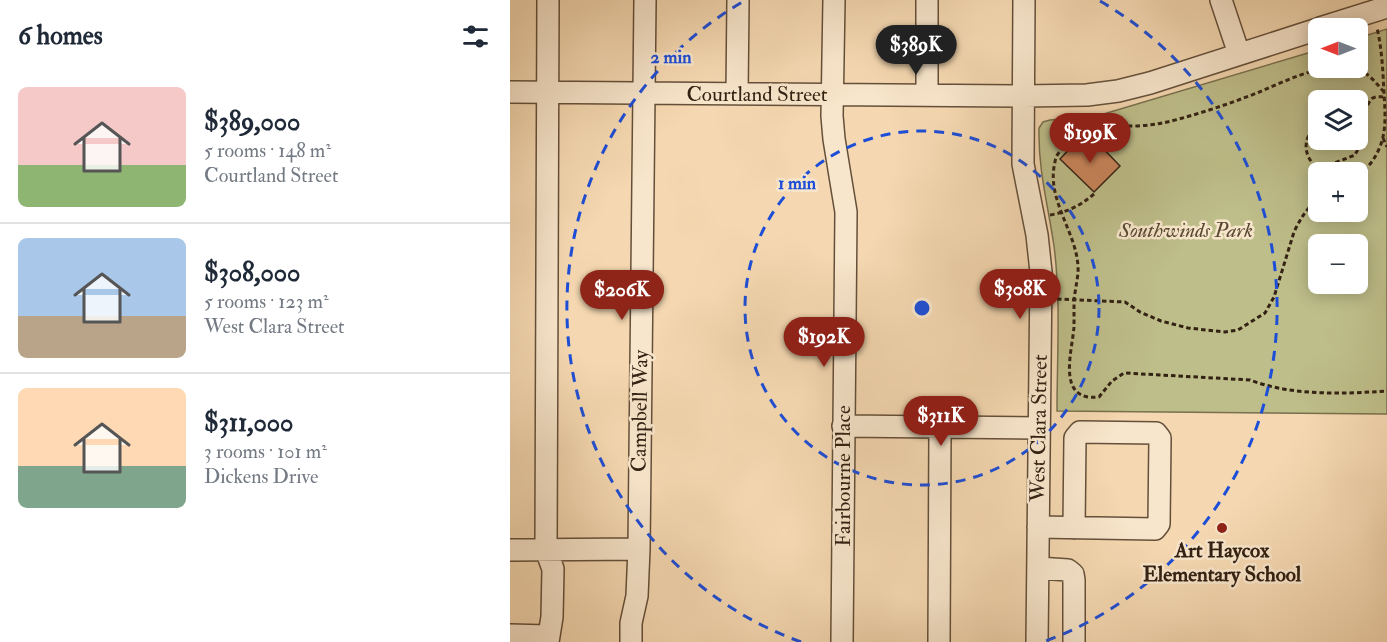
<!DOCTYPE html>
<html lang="en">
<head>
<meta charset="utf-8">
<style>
  :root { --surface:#fff; --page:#f6f6f7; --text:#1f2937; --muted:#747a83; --line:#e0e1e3; --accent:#8f2418 }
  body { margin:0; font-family:"IM FELL Double Pica",serif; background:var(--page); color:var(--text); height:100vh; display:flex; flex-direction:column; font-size:22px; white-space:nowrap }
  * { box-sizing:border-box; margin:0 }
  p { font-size:20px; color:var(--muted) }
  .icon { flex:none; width:33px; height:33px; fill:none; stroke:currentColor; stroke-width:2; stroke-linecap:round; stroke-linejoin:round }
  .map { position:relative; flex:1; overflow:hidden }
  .sheet { display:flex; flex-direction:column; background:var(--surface); width:510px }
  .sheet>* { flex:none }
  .needle { width:39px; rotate:270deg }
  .buttons { position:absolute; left:798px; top:18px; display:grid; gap:12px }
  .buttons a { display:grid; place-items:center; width:60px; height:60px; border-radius:9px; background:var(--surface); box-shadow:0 3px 15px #0003; font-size:30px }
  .price { position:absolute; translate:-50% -51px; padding:0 14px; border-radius:21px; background:var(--accent); color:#fff; font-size:20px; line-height:39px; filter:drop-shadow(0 2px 3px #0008) }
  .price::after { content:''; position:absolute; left:50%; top:36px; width:18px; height:14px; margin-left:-9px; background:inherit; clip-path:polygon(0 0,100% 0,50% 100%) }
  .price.selected { background:#222; color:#fff }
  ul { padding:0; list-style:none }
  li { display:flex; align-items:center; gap:18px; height:150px; padding:0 18px }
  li+li { border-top:2px solid var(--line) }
  li span { display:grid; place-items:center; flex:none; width:168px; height:120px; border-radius:9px; color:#555 }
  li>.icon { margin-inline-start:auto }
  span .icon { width:72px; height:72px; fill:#fffc; stroke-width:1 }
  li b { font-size:26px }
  h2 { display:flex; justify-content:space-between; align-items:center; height:72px; padding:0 18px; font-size:26px }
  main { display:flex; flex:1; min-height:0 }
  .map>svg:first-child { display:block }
  .green { fill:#bebe8a; stroke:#78704e; stroke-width:1.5; fill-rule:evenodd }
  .building { fill:#cb855b; stroke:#332113; stroke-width:1.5 }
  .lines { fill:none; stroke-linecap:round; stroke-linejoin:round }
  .minor-casing { stroke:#644f3a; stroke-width:24 }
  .path { stroke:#332113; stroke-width:3; stroke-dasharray:4.5 3; stroke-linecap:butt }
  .minor { stroke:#f8e6cc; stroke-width:21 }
  .ring { fill:none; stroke:#1d4ed8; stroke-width:3; stroke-dasharray:10 8 }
  .poi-dot { fill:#8f2418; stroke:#f8e6cc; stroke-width:2 }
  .labels { text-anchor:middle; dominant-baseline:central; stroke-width:5; stroke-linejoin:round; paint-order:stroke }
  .street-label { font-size:21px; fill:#332113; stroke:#f8e6cc }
  .park-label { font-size:21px; font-style:italic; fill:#564831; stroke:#f8e6cc }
  .poi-label { font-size:21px; font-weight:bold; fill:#332113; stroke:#f8e6cc }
  .centre { fill:#1d4ed8; stroke:#f8e6cc; stroke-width:3 }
  .ring-label { font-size:18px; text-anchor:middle; font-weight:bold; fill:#1d4ed8; stroke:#f8e6cc; stroke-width:5; stroke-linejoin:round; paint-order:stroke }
</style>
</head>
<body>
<main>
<section class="sheet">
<h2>6 homes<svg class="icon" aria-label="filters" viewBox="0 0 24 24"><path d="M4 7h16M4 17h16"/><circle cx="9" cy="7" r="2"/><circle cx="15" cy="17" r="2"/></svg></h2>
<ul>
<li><span style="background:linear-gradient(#f6c9c9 65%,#8fb573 0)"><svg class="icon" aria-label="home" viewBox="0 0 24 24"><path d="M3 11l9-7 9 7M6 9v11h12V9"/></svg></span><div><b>$389,000</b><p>5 rooms · 148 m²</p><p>Courtland Street</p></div></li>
<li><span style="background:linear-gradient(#a9c7e8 65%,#b9a48a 0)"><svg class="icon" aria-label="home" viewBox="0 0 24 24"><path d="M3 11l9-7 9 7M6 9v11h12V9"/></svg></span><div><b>$308,000</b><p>5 rooms · 123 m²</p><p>West Clara Street</p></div></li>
<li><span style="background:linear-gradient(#ffd9b3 65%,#7fa58c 0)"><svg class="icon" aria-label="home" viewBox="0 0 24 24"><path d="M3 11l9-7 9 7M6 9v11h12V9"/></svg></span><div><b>$311,000</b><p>3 rooms · 101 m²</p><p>Dickens Drive</p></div></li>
</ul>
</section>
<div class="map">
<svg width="877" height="642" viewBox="0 0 877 642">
  <rect width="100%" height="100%" fill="#f5d8b1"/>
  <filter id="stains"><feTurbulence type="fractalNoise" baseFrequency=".00333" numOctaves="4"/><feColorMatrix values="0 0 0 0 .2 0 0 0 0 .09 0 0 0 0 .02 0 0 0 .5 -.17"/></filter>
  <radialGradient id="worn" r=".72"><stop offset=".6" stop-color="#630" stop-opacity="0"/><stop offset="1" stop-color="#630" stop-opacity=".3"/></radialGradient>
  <!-- green -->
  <path class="green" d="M877 29V414L547 411C547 357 551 300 544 246 538 205 528 170 529 128L533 122 540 120 587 116 808 50V68H848V38ZM808 100H848V140H808ZM808 172H848V212H808ZM808 244H848V284H808Z"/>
  <!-- building -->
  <path class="building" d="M574 141 581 146 586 141 610 166 584 192 550 159 566 142 570 146Z"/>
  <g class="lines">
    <defs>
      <path id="minor" d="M324 0 322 116 324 139 336 212 332 642
        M514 0 513 164 527 235 531 272 527 642
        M711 0 729 54
        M810 28 877 7
        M0 92 513 96 577 95 608 91 640 83 808 29
        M227 94 228 0
        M417 95V0
        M333 426 529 428
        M528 527 645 529 649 524 650 438 646 433 570 432 565 438 564 528
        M0 550 129 549
        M528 568 558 570 563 574 564 580V642
        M0 635 38 636
        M38 642 42 617 43 569 36 550 38 0
        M121 642V623L127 596 129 549 135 0
        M429 642 430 427"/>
    </defs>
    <!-- minor casing -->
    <use href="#minor" class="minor-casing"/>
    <!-- path -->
    <path class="path" d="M874 92C865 82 857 70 842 68 809 63 776 81 747 93 721 103 695 112 669 119 655 123 642 125 628 126 594 127 569 120 548 154 545 158 545 163 544 167 538 204 570 237 568 273 567 282 565 291 564 300 564 309 564 318 564 327 562 352 546 402 589 397L602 381 614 373 740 380C782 396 833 394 877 391
      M808 124C790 139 793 160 813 172
      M848 125 850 124C853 118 858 100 863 98 867 96 870 97 874 97
      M873 138 877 147
      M814 172 822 164 845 155 851 143 850 124
      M848 175C860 168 870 151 873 137 876 123 875 108 874 94 873 72 872 49 867 28
      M540 215C557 212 570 206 584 194
      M547 299 615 302 630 312 651 321 678 328 715 332 728 330 755 313 764 297 784 232C790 219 797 208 808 199"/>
    <!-- minor -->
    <use href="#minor" class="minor"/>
  </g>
  <!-- distance rings -->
  <g class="ring">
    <circle cx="412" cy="308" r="177"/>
    <path d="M291 642A355 355 0 0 1 234 1M590 1A355 355 0 0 1 533 642"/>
  </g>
  <!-- markers -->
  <circle class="poi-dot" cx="712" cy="528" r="6"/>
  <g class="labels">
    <!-- street labels -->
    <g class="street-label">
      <text x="247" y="94">Courtland Street</text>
      <text transform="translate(130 411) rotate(-89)">Campbell Way</text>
      <text transform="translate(529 428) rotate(-89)">West Clara Street</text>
      <text transform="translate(333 476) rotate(-90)">Fairbourne Place</text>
    </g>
    <!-- park labels -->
    <g class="park-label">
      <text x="676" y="230">Southwinds Park</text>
    </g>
    <!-- poi labels -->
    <g class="poi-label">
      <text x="712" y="550">Art Haycox<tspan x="712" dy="24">Elementary School</tspan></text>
    </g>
  </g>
  <circle cx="412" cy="308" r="9" class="centre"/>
  <g class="ring-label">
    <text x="161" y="63">2 min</text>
    <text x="287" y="189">1 min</text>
  </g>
  <rect width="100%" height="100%" filter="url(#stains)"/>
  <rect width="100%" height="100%" fill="url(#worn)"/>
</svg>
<div class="buttons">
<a><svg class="needle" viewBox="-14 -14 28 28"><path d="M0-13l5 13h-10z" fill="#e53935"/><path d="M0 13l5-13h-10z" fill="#747a83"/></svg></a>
<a><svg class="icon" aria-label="layers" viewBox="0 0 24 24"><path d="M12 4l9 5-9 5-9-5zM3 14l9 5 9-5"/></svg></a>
<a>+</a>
<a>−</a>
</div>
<b class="price selected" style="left:406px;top:76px">$389K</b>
<b class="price" style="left:580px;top:164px">$199K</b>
<b class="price" style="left:510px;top:320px">$308K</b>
<b class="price" style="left:112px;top:321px">$206K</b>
<b class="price" style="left:314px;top:368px">$192K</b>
<b class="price" style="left:431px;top:447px">$311K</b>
</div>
</main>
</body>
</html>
